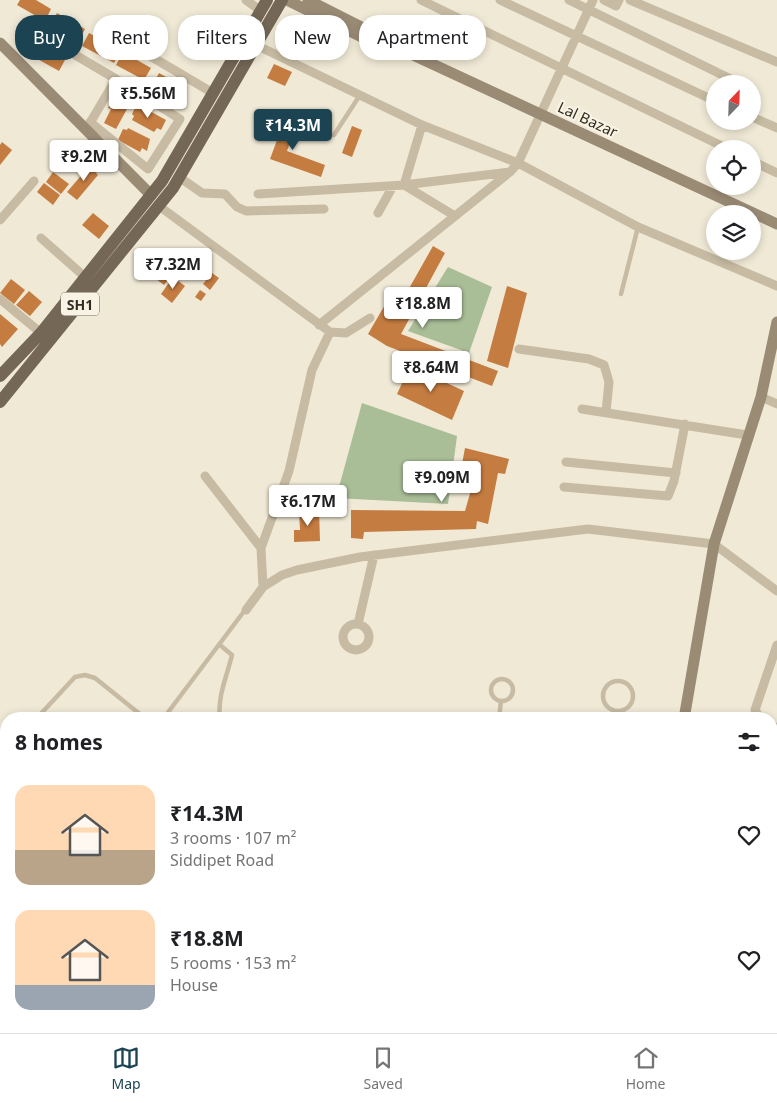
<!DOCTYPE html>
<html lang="en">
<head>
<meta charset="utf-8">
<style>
  :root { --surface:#fff; --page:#f2f2f2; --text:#202124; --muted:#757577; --line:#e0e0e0; --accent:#1c4352 }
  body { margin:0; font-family:"Noto Sans",sans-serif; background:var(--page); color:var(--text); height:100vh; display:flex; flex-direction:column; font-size:19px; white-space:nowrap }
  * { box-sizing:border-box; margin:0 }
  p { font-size:16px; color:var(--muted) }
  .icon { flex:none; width:28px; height:28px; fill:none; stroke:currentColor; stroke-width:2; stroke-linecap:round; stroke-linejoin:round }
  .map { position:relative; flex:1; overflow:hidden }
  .sheet { position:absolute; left:0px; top:712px; width:778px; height:321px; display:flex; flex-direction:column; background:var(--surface); border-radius:20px 20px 0 0; box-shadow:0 2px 8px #0003 }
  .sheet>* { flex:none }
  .guide { position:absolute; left:15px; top:15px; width:500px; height:45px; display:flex; gap:10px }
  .needle { width:32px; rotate:23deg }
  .tools { position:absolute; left:706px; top:75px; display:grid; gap:10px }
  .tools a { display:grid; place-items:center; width:55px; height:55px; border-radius:50%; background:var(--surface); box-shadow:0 2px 8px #0003; font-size:25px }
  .price { position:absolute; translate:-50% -42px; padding:0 11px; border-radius:5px; background:#fff; color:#222; font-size:16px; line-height:32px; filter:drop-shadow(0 1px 2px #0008) }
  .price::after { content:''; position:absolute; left:50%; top:30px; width:15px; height:11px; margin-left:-8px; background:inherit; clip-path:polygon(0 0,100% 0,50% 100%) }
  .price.on { background:var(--accent); color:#fff }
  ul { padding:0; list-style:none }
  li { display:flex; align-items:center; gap:15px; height:125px; padding:0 15px }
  li span { display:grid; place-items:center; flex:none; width:140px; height:100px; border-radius:15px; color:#555 }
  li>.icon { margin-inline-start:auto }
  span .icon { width:60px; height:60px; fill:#fffc; stroke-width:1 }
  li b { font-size:21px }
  h2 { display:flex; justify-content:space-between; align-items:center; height:60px; padding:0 15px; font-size:21px }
  .tag { padding:0 18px; border-radius:20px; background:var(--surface); box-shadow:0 2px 8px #0003; font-size:18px; line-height:45px }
  .tag.on { background:var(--accent); color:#fff }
  .menu { display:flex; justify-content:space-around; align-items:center; height:70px; border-top:1px solid var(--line); background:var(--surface); font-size:14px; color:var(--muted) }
  .menu a { display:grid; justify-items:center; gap:2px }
  .menu .on { color:var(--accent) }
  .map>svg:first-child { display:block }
  .green { fill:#a9be97 }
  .building { fill:#c47c41 }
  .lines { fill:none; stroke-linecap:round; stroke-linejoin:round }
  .service { stroke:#c7bba3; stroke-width:4.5 }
  .minor { stroke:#c7bba3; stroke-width:9 }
  .tertiary { stroke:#c7bba3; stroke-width:10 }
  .secondary { stroke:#9a8b75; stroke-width:11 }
  .primary { stroke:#746756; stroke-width:12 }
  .labels { text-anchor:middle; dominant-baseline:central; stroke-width:4.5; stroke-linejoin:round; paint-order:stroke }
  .shield { fill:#f8f3e2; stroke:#6d685e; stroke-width:1 }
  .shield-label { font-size:14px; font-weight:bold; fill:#322c25 }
  .street-label { font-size:15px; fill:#322c25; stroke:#f8f3e2 }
</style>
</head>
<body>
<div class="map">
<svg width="777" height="1033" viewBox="0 0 777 1033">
  <rect width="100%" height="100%" fill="#f0e9d6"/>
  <!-- green -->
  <path class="green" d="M448 267 492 287 469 353 408 331Z
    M362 403 457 436 448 504 336 498Z"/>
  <!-- building -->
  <path class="building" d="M20 0H36L51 9 45 21 17 5Z
    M57 13 85 29 78 42 49 27Z
    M89 33 121 50 114 63 82 46Z
    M38 45 55 52 54 54 65 60 59 71 32 56Z
    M123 52 151 68 144 80 116 65Z
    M274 64 292 72 285 86 267 78Z
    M159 73 184 87 176 100 152 86Z
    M120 94 132 100 116 129 104 123 111 109 108 108 110 104 113 106Z
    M137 104 166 120 161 130 157 128 154 132 132 120 134 116 132 114Z
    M286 116 298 120 287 151 325 165 321 177 270 159Z
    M352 126 362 130 352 157 342 153Z
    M128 128 150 139 147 151 142 148 140 152 118 140 123 129 127 130Z
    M2 142 12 150 0 165V145Z
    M92 163 99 169 96 173 98 175 77 200 67 192Z
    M53 172 69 184 61 194 46 182Z
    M44 183 60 195 53 205 37 192Z
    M93 213 109 226 99 239 82 225Z
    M433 246 445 253 401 334 498 371 492 386 387 346 368 334 386 303 398 308Z
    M155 261 172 274 164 285 147 272Z
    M192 262 202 270 195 279 185 271Z
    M212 273 219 278 210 290 203 284Z
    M173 277 185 286 172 303 161 294Z
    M11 279 25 290 14 304 0 293Z
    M507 286 527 293 508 368 487 361Z
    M200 290 206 294 201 301 195 297Z
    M29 291 42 302 30 316 16 305Z
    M0 314 18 329 2 347 0 344Z
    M410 366 464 391 452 420 397 394Z
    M465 448 509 459 505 474 498 473 488 524 477 521 476 529 364 532 363 539 351 538V510L465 511 471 490 455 489 453 481 460 467 476 473 477 468 462 464Z
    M299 510H319L320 541 294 542V530H300Z"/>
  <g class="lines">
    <!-- service -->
    <path class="service" d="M334 135 360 95
      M621 294 638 227
      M220 645 232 655C227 676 217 697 220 719
      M491 690a11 11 0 1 1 22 0a11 11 0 1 1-22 0Z
      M603 696a15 15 0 1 1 30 0a15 15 0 1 1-30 0Z
      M36 719 75 677 85 675 95 678 146 719
      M163 719 245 610
      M499 719 501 701
      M6 758V771
      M0 929 6 920
      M0 1000 6 998
      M256 1028V1033"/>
    <!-- minor -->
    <path class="minor" d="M246 0 261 11
      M421 0 728 149
      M500 0 715 101
      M569 0 741 84
      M604 0 616 6 619 0
      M630 0 777 62
      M26 26 116 79 87 128
      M101 27 213 93
      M256 45 422 125 518 163 638 227 777 286
      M752 117 777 128
      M90 122 148 169 180 119 116 79
      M422 125 404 185 510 172
      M752 161 777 173
      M179 177 202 193 225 194 237 207 246 211 324 209
      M258 194 404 185 455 216
      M159 206 330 332 346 333 370 318
      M378 213 393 186
      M0 220 34 181
      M41 238 85 277
      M0 299 41 333
      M319 325 510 172 518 163 593 0
      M519 349 589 359 604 365 609 382 606 412
      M761 397 777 404
      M582 409 747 435
      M566 462 676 473
      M205 476 261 548 263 587
      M564 487 668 496 674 481 685 424
      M261 548 289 471 312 370 330 332
      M246 610 263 587 282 575 297 570 360 557 588 529 714 544 777 591
      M343 637a13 13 0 1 1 26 0a13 13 0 1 1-26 0Z
      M358 624 374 555
      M761 719 755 710 777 645
      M771 725 777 728
      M771 793 777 797
      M289 1028 290 1033"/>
    <!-- tertiary -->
    <path class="tertiary" d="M771 778 777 777"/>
    <!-- secondary -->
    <path class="secondary" d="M287 0 370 41 385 42
      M308 0 373 33 385 42 777 224
      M0 43 151 195
      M684 719 714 544 761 397 777 322
      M0 1008 6 1009
      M145 1028H147
      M405 1028 425 1033
      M711 1028 713 1033"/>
    <!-- primary -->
    <path class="primary" d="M0 376 41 333 162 181 267 0
      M0 402 173 188 282 0"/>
  </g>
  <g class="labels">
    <!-- shield labels -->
    <rect class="shield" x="61" y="292.5" width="38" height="23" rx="4"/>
    <g class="shield-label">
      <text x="80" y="304">SH1</text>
    </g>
    <!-- street labels -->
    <g class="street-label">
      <text transform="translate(588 119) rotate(25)">Lal Bazar</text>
    </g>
  </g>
</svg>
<div class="tools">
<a><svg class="needle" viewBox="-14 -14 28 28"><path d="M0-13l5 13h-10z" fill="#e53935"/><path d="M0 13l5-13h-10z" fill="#757577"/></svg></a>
<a><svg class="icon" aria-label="locate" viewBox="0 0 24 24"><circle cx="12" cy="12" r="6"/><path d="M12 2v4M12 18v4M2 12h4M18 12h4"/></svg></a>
<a><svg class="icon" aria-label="layers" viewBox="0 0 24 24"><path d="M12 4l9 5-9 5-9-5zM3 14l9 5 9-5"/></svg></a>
</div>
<b class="price" style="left:148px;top:119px">₹5.56M</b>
<b class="price on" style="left:293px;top:151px">₹14.3M</b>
<b class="price" style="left:84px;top:182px">₹9.2M</b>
<b class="price" style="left:173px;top:290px">₹7.32M</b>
<b class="price" style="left:423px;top:329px">₹18.8M</b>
<b class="price" style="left:431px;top:393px">₹8.64M</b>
<b class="price" style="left:442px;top:503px">₹9.09M</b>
<b class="price" style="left:308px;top:527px">₹6.17M</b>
<div class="guide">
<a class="tag on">Buy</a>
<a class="tag">Rent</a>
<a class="tag">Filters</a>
<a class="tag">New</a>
<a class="tag">Apartment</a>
</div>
<section class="sheet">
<h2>8 homes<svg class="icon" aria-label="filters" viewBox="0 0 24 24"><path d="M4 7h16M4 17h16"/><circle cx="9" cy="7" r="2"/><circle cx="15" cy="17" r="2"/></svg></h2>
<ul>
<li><span style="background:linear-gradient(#ffd9b3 65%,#b9a48a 0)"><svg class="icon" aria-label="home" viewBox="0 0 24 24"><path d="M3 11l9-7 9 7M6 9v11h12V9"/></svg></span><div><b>₹14.3M</b><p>3 rooms · 107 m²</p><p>Siddipet Road</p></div><svg class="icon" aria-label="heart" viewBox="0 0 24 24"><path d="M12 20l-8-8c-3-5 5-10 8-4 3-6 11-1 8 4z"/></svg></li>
<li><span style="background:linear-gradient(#ffd9b3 75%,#9aa5b1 0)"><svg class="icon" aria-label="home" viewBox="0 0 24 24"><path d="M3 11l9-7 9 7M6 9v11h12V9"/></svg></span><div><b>₹18.8M</b><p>5 rooms · 153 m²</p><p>House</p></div><svg class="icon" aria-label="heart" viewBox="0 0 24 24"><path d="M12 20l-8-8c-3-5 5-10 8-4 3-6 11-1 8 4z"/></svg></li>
</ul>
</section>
</div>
<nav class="menu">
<a class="on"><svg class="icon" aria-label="map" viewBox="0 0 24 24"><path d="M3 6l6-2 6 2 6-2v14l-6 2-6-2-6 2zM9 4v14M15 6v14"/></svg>Map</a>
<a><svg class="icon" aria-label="saved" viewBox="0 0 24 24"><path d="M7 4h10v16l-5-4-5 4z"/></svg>Saved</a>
<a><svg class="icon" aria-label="home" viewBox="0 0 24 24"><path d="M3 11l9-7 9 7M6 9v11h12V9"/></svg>Home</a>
</nav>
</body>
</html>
